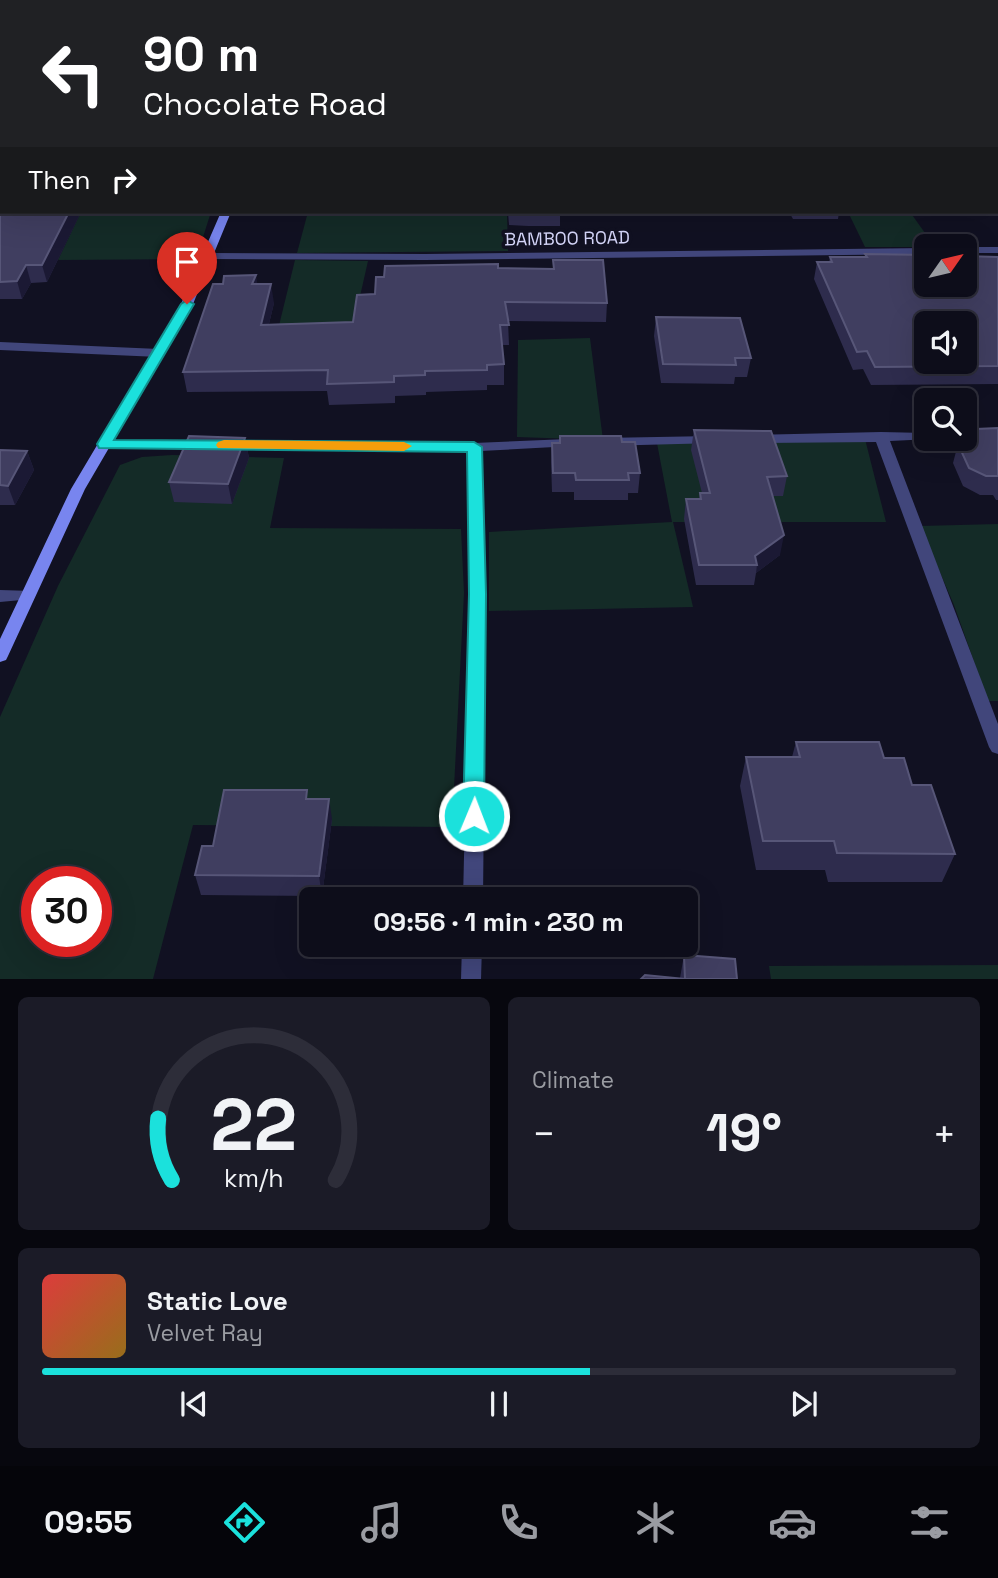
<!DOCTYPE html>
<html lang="en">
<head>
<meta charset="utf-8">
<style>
  :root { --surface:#0d0d1a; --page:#1b1b27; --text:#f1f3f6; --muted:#9a9ca2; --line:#2d2d39; --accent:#1be1dc }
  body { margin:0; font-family:"Space Grotesk",sans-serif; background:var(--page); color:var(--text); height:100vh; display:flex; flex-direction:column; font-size:26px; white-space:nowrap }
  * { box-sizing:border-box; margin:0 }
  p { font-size:23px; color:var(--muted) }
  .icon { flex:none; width:38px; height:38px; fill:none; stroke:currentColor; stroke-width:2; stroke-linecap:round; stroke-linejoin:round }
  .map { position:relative; height:979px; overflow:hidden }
  .sheet { display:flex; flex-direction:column; gap:18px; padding:18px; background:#07070e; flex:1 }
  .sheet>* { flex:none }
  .guide { position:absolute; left:0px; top:0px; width:999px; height:214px; box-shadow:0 7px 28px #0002,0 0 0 2px var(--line); background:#202124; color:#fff; overflow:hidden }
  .needle { width:46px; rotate:56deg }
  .fabs { position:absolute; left:914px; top:234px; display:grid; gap:14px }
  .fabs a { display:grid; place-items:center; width:63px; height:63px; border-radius:10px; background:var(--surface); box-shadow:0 7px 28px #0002,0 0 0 2px var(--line); font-size:35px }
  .speed { position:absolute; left:21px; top:866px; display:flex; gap:14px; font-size:35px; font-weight:700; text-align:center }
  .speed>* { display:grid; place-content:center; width:91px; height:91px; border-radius:50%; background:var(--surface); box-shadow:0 7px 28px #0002,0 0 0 2px var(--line); line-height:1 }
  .speed .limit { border:10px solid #d22; background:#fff; color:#111 }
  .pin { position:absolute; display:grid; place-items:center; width:60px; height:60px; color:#fff; margin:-72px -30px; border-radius:50% 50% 50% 0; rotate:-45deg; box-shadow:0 0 7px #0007 }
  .pin .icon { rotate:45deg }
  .me { position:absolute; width:77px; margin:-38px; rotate:1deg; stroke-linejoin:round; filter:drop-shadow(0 0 5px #0008) }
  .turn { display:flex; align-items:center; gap:24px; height:147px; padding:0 28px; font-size:32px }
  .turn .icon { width:91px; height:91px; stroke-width:2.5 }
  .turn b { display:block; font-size:49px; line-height:60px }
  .then { display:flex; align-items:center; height:66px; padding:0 28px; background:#0003; gap:14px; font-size:26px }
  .big { font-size:52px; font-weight:600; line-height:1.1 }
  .sheet .tile { flex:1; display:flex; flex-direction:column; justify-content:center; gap:10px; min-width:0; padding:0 24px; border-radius:10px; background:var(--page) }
  .sheet .dial { align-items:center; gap:0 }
  .dial svg { height:182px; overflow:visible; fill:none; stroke:var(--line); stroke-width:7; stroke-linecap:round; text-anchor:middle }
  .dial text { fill:var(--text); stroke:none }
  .song { display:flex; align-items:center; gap:21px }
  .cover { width:84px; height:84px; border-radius:10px; background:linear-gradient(135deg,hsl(0 70% 55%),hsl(40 70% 35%)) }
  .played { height:7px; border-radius:4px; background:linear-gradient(90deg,var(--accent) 60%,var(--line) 60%) }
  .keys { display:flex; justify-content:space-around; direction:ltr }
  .heat { display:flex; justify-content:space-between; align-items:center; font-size:38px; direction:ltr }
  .sheet .tiles { flex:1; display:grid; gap:18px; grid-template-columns:1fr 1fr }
  .tile:last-child { grid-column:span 2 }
  .trip { position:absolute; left:299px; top:887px; width:399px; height:70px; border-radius:10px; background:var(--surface); box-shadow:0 7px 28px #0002,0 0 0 2px var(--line); font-weight:600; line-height:70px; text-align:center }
  .tab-bar { display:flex; height:112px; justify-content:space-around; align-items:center; background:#05050a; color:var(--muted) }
  .tab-bar .icon { width:49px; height:49px }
  .tab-bar .active { color:var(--accent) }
  .tab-bar b { font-size:32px; color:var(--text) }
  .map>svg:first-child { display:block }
  .green { fill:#142b27; fill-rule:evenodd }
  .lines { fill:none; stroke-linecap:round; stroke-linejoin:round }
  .street { fill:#41467b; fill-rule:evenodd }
  .secondary { fill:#7885ef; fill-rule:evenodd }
  .wall { fill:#2e2c4d }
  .shaded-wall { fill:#1b1934 }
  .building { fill:#403e60; stroke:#575678; stroke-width:2; fill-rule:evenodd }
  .route { fill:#1be1dc; stroke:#12928f; stroke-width:2 }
  .slow { fill:#f59e0b }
  .labels { text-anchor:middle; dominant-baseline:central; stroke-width:7; stroke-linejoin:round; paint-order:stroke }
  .far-street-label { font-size:18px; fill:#d6d7fa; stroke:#112 }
</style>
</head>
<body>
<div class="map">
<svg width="998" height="980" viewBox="0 0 998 980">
  <rect width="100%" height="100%" fill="#112"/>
  <g class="green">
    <polygon points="81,212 211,212 196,259 58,260"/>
    <polygon points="308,212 507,212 508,251 297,253"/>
    <polygon points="848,212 910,212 935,247 865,247"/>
    <polygon points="295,260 368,261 349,345 274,346"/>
    <polygon points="590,338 603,440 517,437 518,340"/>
    <polygon points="656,438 865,439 886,522 673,522 693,607 489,611 489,532 672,522"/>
    <path d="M 172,455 L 284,458 L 270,528 L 461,529 L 464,593 L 452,827 L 193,825 L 153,979 L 0,980 L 0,717 L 58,586 L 120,465 L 142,457 ZM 37,882 L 96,882 L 96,942 L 37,942 Z"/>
    <polygon points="998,524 998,701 988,701 954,605 920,526"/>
    <polygon points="998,965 998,980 771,979 769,966"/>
  </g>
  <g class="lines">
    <g class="street">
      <polygon points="195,0 205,0 206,2 197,2"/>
      <polygon points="304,0 316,0 302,2"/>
      <polygon points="891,0 899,0 899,2 892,2"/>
      <polygon points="2,123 2,130 0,131 0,124"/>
      <rect x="964" y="247" width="34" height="6"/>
      <polygon points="926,248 926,254 425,260 209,259 204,256 209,253 425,254"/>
      <polygon points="0,342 159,349 165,353 159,357 0,350"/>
      <polygon points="881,432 926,433 926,439 931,439 890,441 998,724 998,754 992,752 989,747 876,442 756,443 749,439 756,435"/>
      <polygon points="712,436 719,440 717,443 602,446 595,442 602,438"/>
      <polygon points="568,439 573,440 575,443 573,446 481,451 486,594 483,900 463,900 470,594 467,451 228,449 221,445 228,441 474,443"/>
      <polygon points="104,440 204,441 211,445 204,449 99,447 97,444"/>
      <polygon points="0,590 32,591 35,595 32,599 0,602"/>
      <polygon points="462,945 482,945 481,980 461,980"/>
    </g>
    <g class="secondary">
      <rect x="0" y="161" width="2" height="6"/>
      <polygon points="221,212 231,212 193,304 85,489 8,656 6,660 0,662 0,639 71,489 181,304"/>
    </g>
  </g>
  <g class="wall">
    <polygon points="0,194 2,212 81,212 47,282 31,283 22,299 0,299"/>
    <polygon points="508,212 560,212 560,226 528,226 509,225"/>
    <polygon points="589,212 740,212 734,214 691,212 691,214 589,214"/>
    <polygon points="789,212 839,212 838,219 793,219"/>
    <polygon points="865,254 998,257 998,384 871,385 863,369 853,370 814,279 817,262 829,262 830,257 865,257"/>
    <polygon points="553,260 607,303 606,322 508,321 509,345 502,345 504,364 504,385 487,385 487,390 426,392 426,395 395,396 395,403 329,405 327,391 187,392 183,372 257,284 274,303 269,324 353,322 375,294 498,268 553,269"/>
    <polygon points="656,317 751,358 747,377 735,377 734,384 661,383 654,336"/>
    <polygon points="998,428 998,500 996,500 993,495 980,495 963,486 953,463 958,444"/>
    <polygon points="694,430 787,476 783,496 773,496 780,555 756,573 754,585 696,585 684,519 686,499 699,499 700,493 702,493 691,450"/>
    <polygon points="560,436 622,442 640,473 638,493 628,493 628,500 574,500 574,492 552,492 551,462 552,443 559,443"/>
    <polygon points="245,438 249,458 232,504 174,502 169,482"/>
    <polygon points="0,450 27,451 34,470 15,505 0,505"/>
    <polygon points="796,742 884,758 912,785 955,854 942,882 828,882 825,870 756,870 740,786 746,757 792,757"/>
    <polygon points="309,799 332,819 322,896 201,895 195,875 213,846"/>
    <polygon points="684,955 737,979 680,978"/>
  </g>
  <g class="shaded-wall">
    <polygon points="261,0 271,0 270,2 260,2"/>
    <polygon points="2,25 2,43 0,45 0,27"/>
    <polygon points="69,212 81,212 47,282 42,265"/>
    <polygon points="26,265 31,283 22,299 17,281"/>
    <polygon points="256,275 259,294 252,284"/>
    <polygon points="271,284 274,303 264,344 261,325"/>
    <polygon points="245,438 249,458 232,504 228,484"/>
    <polygon points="27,451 34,470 15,505 8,486"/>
    <polygon points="784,535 780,555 756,573 757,565 755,556"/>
    <polygon points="329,799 332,819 322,896 319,876"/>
  </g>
  <g class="building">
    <polygon points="124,0 165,0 164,2 123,2"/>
    <polygon points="246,0 261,0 260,2 247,2"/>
    <polygon points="316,0 349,0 348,2 315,2"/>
    <polygon points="408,0 543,0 544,2 408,2"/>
    <polygon points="604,0 737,0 738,2 604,2"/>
    <polygon points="2,191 2,212 69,212 42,265 26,265 17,281 0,282 0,194"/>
    <path d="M 865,254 L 926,255 L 926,285 L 964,285 L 964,256 L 998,257 L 998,366 L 875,367 L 867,351 L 857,352 L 817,262 L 832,262 L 830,257 L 867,257 ZM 926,324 L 964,324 L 964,362 L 926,362 Z"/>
    <polygon points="553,260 603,260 607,303 505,302 509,325 500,325 504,364 487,365 487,370 425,371 425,375 394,376 394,382 327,384 328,370 183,372 213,284 223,284 224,276 256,275 252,284 271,284 261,325 353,322 357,295 375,294 376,277 384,277 385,266 498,264 498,268 554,269"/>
    <polygon points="656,317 740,318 751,358 735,358 736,365 663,364"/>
    <polygon points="998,428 998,476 986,476 969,468 958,444 976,429"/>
    <polygon points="694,430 771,431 787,476 767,477 784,535 755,556 757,565 699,565 686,499 701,499 700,493 710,493"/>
    <polygon points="189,436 245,438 228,484 169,482"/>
    <polygon points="560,436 621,436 622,442 635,442 640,473 628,473 629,480 576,480 575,473 553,473 552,443 560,443"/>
    <polygon points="0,450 27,451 8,486 0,485"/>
    <polygon points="796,742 879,742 884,758 904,758 912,785 931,785 955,854 837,853 834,841 763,841 746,757 800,757"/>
    <polygon points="224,790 307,790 306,799 329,799 319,876 195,875 202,846 213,846"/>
    <polygon points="684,955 735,959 737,979 641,979 645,975 685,979"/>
  </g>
  <polygon class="route" points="187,300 194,304 114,440 474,442 482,447 486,594 484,816 481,823 474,825 466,823 463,816 469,594 467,452 99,448 97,444 181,304"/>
  <polygon class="slow" points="224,440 404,442 412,446 404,451 218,448 216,445 218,442"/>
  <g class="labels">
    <g class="far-street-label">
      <text transform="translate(567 238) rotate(-1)">BAMBOO ROAD</text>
    </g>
  </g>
</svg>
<div class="fabs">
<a><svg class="needle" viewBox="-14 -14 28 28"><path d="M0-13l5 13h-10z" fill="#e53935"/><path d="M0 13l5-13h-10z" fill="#9a9ca2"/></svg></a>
<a><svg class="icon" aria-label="sound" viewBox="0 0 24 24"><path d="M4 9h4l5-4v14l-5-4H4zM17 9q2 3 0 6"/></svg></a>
<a><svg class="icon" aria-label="search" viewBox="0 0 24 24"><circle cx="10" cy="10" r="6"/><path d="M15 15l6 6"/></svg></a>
</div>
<div class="speed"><div class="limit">30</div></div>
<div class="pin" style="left:187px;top:304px;background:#d93025"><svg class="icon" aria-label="arrive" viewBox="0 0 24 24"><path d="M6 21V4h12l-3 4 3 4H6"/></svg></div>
<svg class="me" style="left:474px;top:816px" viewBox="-20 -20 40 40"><circle r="17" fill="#1be1dc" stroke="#fff" stroke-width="3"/><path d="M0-11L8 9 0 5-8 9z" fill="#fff"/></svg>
<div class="trip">09:56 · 1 min · 230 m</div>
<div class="guide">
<div class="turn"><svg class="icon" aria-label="left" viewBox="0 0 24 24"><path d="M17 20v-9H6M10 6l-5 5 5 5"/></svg><div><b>90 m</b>Chocolate Road</div></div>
<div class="then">Then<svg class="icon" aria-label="right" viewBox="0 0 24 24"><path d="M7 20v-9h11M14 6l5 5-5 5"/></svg></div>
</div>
</div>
<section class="sheet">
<div class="tiles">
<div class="tile dial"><svg viewBox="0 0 100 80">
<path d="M14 69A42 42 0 1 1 86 69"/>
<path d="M14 69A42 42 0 0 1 8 42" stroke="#1be1dc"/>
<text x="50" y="56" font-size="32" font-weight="700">22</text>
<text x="50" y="72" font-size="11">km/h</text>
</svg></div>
<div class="tile"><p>Climate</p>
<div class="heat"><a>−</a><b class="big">19°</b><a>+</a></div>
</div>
<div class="tile">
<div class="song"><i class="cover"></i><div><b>Static Love</b><p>Velvet Ray</p></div></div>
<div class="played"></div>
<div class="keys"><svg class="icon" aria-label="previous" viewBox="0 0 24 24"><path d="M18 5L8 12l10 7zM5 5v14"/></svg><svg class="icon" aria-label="pause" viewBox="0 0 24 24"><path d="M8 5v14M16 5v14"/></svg><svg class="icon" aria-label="next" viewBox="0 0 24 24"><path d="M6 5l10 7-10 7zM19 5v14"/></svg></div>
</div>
</div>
</section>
<nav class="tab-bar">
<b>09:55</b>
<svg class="icon active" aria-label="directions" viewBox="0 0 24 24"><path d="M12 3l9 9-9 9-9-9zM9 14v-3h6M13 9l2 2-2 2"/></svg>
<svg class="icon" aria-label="music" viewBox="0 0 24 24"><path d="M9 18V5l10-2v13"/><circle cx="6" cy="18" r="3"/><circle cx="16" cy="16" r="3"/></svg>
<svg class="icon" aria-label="phone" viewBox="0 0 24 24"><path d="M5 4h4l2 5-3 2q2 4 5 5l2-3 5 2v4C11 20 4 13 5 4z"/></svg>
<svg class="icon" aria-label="climate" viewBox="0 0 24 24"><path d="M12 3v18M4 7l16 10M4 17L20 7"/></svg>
<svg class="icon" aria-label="car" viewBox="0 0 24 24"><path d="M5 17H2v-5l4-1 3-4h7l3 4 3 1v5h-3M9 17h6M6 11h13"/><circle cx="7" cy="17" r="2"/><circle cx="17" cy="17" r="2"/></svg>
<svg class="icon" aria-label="filters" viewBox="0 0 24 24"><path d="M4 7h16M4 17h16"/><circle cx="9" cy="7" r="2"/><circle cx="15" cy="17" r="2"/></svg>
</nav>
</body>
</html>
